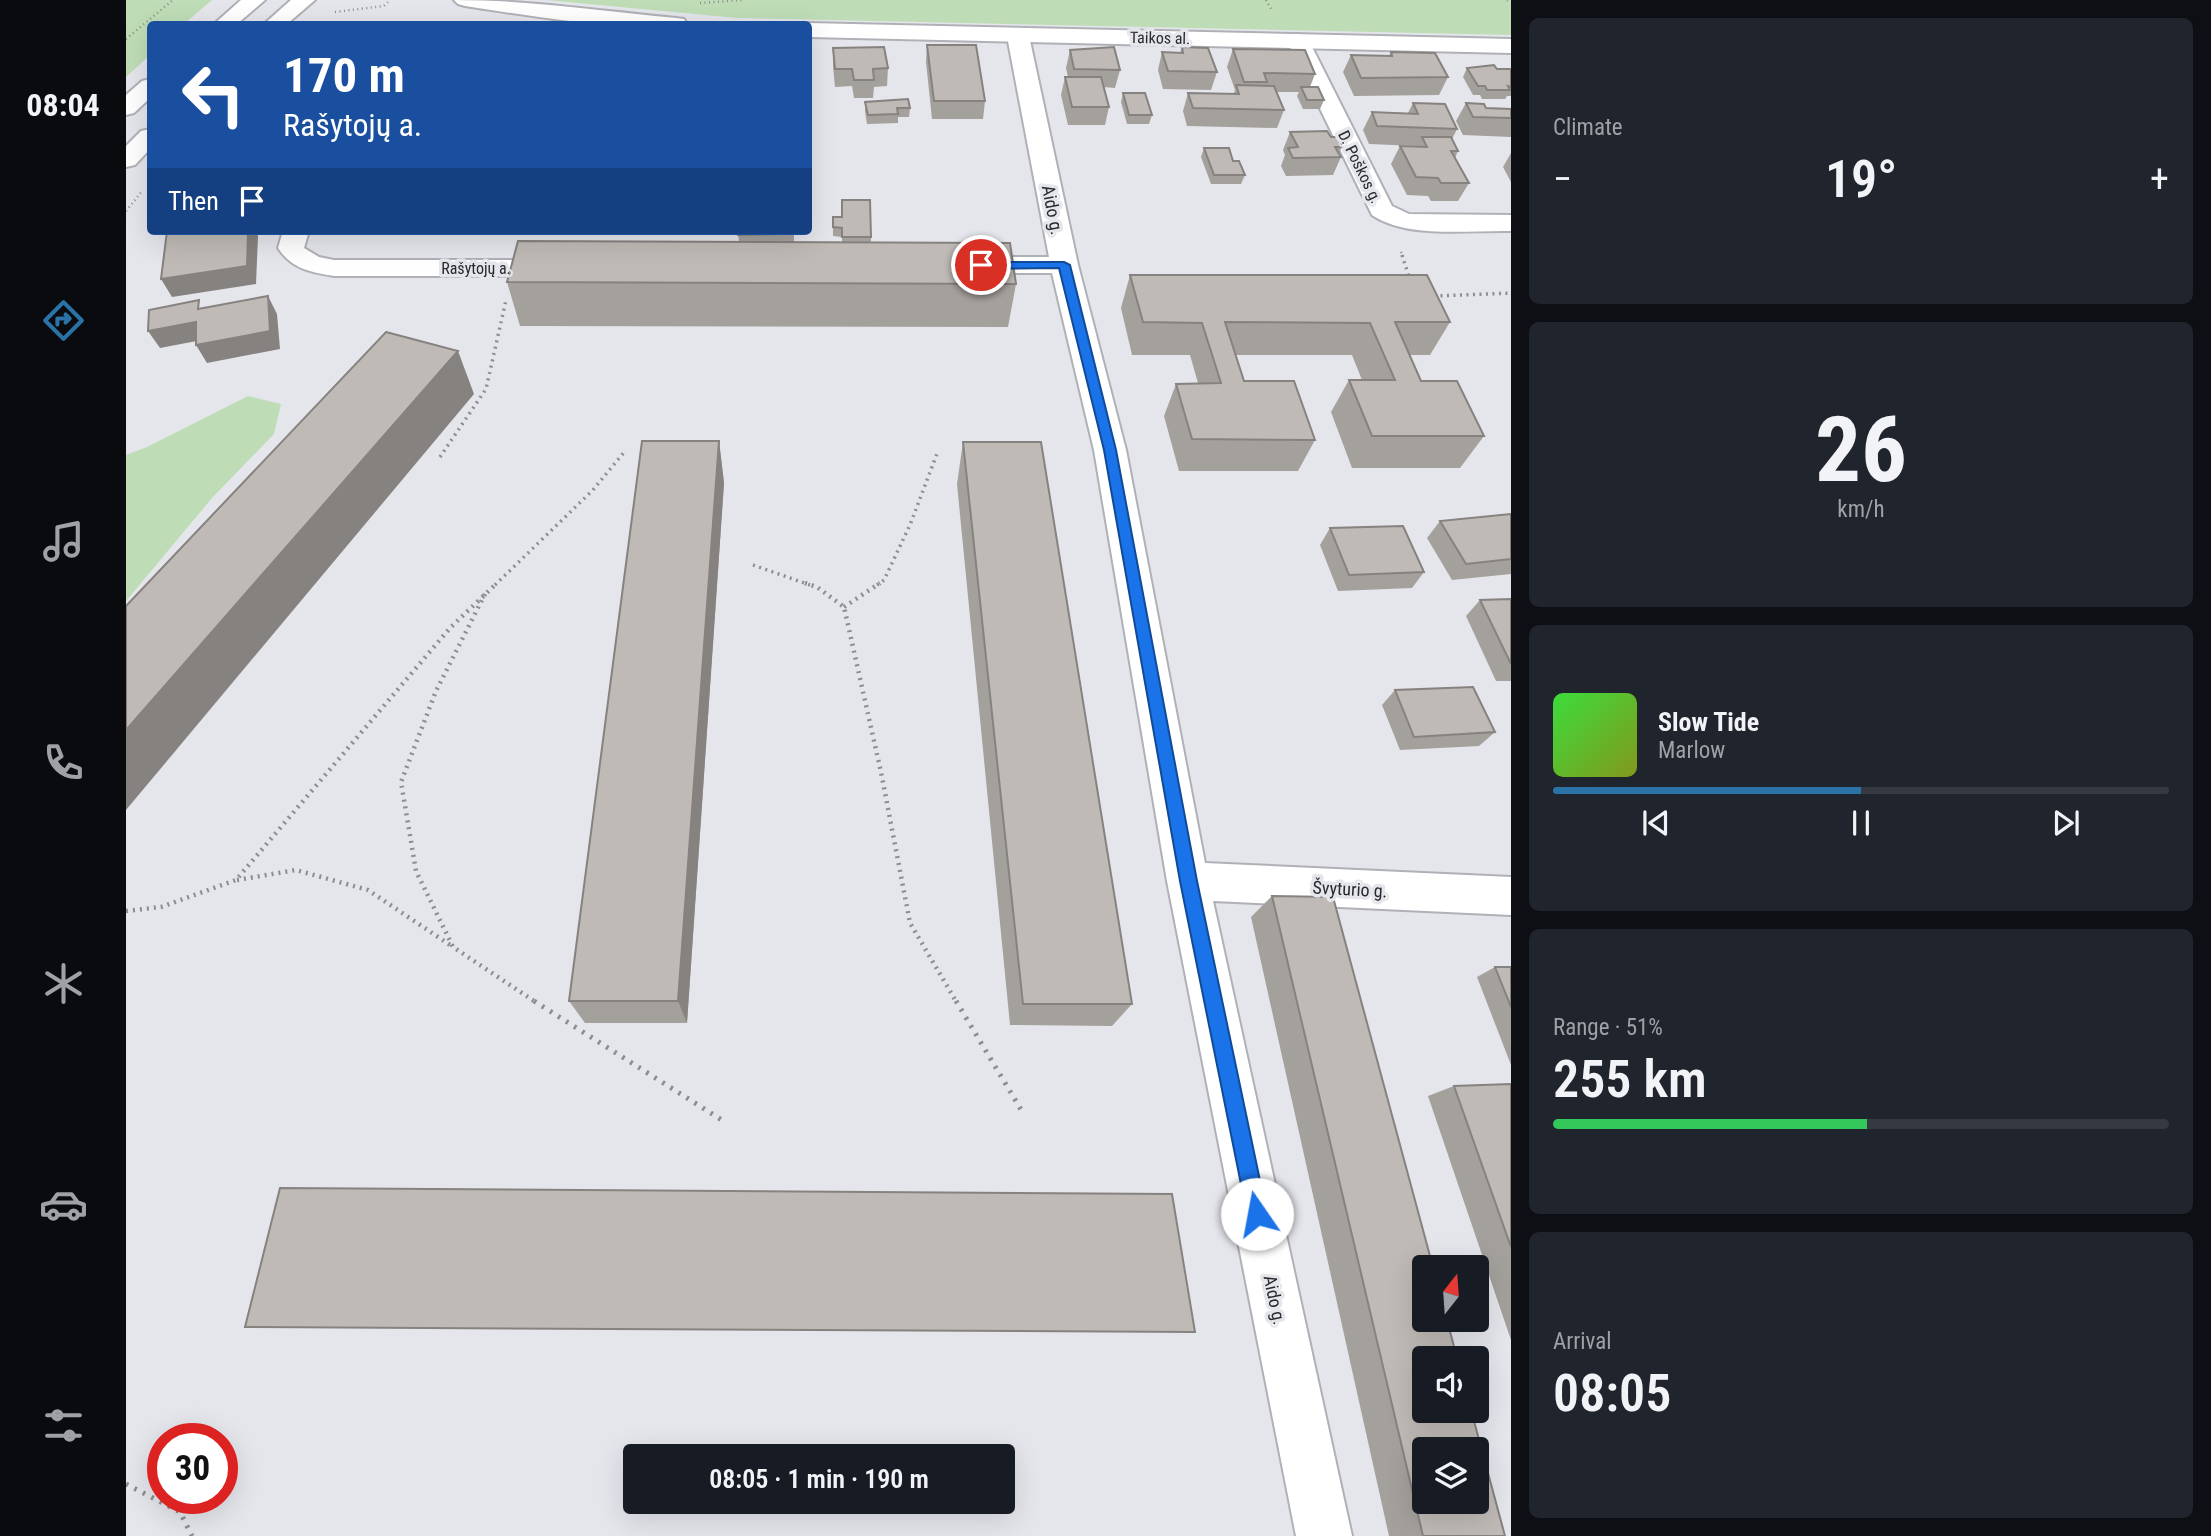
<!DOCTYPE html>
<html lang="en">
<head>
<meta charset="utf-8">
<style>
  :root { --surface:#171b24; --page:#20242c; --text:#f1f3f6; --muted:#9ea1a6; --line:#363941; --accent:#2b73a7 }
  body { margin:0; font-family:"Roboto Condensed",sans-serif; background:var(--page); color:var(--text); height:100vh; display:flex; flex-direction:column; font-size:26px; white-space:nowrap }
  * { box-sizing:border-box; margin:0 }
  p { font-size:23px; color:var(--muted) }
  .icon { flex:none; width:38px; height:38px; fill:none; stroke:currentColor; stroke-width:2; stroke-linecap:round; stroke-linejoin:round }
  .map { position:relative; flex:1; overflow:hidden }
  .sheet { display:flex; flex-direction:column; gap:18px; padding:18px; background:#0d0f14; width:700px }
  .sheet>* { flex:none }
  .banner { position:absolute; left:21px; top:21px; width:665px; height:214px; border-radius:7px; box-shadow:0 7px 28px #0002; background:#1a4fa0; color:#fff; overflow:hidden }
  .needle { width:46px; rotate:17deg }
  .controls { position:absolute; left:1286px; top:1255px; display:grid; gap:14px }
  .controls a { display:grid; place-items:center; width:77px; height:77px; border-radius:7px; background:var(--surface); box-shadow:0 7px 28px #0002; font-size:35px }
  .speed { position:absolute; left:21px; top:1423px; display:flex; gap:14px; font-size:35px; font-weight:700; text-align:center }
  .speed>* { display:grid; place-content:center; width:91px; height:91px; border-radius:50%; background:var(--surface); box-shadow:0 7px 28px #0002; line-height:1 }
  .speed .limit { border:10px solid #d22; background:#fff; color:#111 }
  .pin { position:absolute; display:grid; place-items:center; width:60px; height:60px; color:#fff; margin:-30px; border:4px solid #fff; border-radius:50%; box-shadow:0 2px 7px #0007 }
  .me { position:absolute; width:77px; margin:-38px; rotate:348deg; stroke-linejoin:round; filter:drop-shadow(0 0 5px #0008) }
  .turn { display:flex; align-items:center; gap:24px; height:147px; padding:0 21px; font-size:32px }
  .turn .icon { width:91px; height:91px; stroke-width:2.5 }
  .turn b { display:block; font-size:49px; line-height:60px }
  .then { display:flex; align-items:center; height:66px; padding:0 21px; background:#0003; gap:14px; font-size:26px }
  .big { font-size:52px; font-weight:600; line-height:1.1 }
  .sheet .tile { flex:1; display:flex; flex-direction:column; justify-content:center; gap:10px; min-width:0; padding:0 24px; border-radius:10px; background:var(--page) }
  .sheet .dial { align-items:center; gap:0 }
  .dial b { font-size:91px; line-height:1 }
  .song { display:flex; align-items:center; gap:21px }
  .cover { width:84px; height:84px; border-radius:10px; background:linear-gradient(135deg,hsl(120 70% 55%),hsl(70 70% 35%)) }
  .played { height:7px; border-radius:4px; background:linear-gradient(90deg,var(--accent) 50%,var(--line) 50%) }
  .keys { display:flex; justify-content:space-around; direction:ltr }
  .heat { display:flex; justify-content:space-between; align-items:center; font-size:38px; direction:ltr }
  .charge { height:10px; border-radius:5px; background:linear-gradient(90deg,#34c759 51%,var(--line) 0) }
  .trip { position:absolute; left:497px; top:1444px; width:392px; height:70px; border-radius:7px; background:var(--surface); box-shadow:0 7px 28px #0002; font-weight:600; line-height:70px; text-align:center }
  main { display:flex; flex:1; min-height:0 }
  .tab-bar { display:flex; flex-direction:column; width:126px; justify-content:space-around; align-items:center; background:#090b0e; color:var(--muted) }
  .tab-bar .icon { width:49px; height:49px }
  .tab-bar .selected { color:var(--accent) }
  .tab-bar b { font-size:32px; color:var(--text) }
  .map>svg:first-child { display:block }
  .green { fill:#beddb6 }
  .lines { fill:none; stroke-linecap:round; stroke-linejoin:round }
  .minor-casing { stroke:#b0b1b7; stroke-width:4 }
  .major-casing { stroke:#b0b1b7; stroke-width:4 }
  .path-far3 { stroke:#8c8d91; stroke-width:2.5; stroke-dasharray:1 3.5; stroke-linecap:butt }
  .path-far2 { stroke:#8c8d91; stroke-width:3.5; stroke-dasharray:2 4.5; stroke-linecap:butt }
  .path-far1 { stroke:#8c8d91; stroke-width:4.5; stroke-dasharray:2 5; stroke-linecap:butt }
  .path { stroke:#8c8d91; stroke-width:5; stroke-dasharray:2.5 7; stroke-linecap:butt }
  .minor { fill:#fff; fill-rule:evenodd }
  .major { fill:#fff; fill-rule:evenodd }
  .wall { fill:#a4a09c }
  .shaded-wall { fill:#86827f }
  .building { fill:#bfbab5; stroke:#86827f; stroke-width:2; fill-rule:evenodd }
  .route { fill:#1a73e8; stroke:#114b97; stroke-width:2 }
  .labels { text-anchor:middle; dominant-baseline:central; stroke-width:7; stroke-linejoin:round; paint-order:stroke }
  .far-street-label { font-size:16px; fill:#28292b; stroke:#e5e6ec }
  .street-label { font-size:18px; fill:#28292b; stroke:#e5e6ec }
</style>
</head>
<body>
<main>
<nav class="tab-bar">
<b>08:04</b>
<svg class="icon selected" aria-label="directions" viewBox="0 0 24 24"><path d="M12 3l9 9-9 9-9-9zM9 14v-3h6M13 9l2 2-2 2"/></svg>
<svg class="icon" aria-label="music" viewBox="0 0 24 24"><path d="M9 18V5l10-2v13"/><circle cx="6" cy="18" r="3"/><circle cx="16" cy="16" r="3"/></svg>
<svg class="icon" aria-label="phone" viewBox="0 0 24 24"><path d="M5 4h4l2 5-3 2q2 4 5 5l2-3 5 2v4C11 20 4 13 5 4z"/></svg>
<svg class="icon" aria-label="climate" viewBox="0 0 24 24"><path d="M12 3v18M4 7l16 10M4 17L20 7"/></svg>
<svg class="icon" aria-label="car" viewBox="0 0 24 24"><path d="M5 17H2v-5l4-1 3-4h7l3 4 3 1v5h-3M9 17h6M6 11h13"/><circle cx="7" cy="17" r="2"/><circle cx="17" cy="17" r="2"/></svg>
<svg class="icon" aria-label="filters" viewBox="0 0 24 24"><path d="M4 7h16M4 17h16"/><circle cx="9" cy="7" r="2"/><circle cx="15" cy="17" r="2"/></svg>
</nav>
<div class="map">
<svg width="1385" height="1536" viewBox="0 0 1385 1536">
  <rect width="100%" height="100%" fill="#e5e6ec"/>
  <g class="green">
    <polygon points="0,0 86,0 58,24 24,24 24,55 0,77"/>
    <polygon points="420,0 1385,0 1385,35 611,18"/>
    <polygon points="122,396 155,404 148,434 86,498 0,601 0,455 21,447"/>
  </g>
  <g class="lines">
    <g class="minor-casing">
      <g id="minor">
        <polygon points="892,29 900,31 903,36 952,265 1000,450 1079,863 1385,877 1385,915 1087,901 1226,1536 1170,1536 1041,881 968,450 926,273 836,273 826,271 822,265 826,259 836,257 923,257 881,36 884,31"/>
        <path d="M 1172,34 L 1180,36 L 1183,41 L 1266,206 L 1283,214 L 1385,215 L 1385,231 C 1343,230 1281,239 1246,215 L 1161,41 L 1164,36 Z"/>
        <path d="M 157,231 L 183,231 L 178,248 L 193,257 L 208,260 L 436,260 L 446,262 L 450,268 L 446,274 L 436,276 L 208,276 C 184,272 166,269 152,248 Z"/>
      </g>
    </g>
    <g class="major-casing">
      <g id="major">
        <polygon points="115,0 139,0 111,24 88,24"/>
        <polygon points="165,0 189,0 161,24 138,24"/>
        <path d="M 328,0 C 402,0 476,11 550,18 L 558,19 L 561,24 C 487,31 412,17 339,6 L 332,4 Z"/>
        <polygon points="682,23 1385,39 1385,53 682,37 682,24 678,24"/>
        <polygon points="24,79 24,98 8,113 0,115 0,95 16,81"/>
        <polygon points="24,129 24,149 9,165 0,167 0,146 15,131"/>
      </g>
    </g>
    <g class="path-far3">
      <polyline points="1140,0 1145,9"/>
      <polyline points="1381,0 1385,1"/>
      <polyline points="574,3 618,0"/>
      <polyline points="209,12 258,6 264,0"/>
      <polyline points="0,39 47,0"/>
      <polyline points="0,211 17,190"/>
      <polyline points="1275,252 1277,257"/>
    </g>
    <g class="path-far2">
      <polyline points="1276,255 1284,280"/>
      <polyline points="1308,296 1385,293"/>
      <polyline points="314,457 360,389 380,300"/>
      <polyline points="627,565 684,585"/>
      <polyline points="369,585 467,490 499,451"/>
      <polyline points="751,585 758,580 784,525 812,451"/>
    </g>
    <g class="path-far1">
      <polyline points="679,583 691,587 718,607 755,772 784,923 831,1003"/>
      <polyline points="359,594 310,691 275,782 290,871 327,947 411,1003"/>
      <polyline points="718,607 754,583"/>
      <polyline points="111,880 170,870 242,890 327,947"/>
      <polyline points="0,911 35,907 110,880 324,628 371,583"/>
    </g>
    <g class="path">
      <polyline points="408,1001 599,1122"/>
      <polyline points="830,1001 897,1113"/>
      <polyline points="0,1484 54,1512 66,1536"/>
    </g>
    <use href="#minor" class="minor"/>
    <use href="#major" class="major"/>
  </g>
  <g class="wall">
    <polygon points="801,45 859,101 857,119 806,119 800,62"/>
    <polygon points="1056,47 1091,72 1085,90 1037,89 1032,70 1036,52 1054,53"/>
    <polygon points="707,48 762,68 761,86 748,87 747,98 728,98 726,86 709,87 707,66"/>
    <polygon points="1107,49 1189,74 1184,87 1198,100 1194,109 1177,109 1171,96 1173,92 1151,92 1158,110 1151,128 1061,126 1057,111 1062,93 1108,93 1109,90 1101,67"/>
    <polygon points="944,50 994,70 989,88 978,87 983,107 979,125 942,125 935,95 939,77 942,77 940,68"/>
    <polygon points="1265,52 1322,77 1313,95 1228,96 1217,72 1225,55 1263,56"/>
    <polygon points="1341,68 1385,70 1385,96 1381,96 1379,99 1356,99 1354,95 1347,95 1337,77"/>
    <polygon points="997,93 1026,115 1023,124 1001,124 995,102"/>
    <polygon points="739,102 784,108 783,117 772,117 772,123 741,124 739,111"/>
    <polygon points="1287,103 1331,129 1326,139 1332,151 1329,158 1343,183 1332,201 1305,201 1302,196 1281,195 1265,164 1274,146 1292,146 1243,144 1237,130 1246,112 1282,113"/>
    <polygon points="1340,103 1360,108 1385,109 1385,137 1337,135 1330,121"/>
    <polygon points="1164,132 1205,137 1216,147 1213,153 1215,157 1207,175 1160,176 1155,166 1159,155 1157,150"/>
    <polygon points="1078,148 1107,161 1119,175 1115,184 1085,184 1075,157"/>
    <polygon points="1385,153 1385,182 1377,167"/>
    <polygon points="744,200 745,242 890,284 882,327 394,326 381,282 613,242 612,231 668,231 668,242 716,242 716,237 707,236 707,217 716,217"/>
    <polygon points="1004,275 1324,322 1304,355 1284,355 1295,381 1358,436 1334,468 1226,468 1205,412 1223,380 1236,380 1226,355 1110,355 1118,381 1189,440 1172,471 1053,471 1038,416 1050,384 1072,383 1064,355 1006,355 995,308"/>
    <polygon points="593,441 598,483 561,1023 459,1023 443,1001"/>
    <polygon points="837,442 1006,1004 986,1026 884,1025 831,484"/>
    <polygon points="1385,514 1385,574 1326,580 1301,538 1314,521"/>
    <polygon points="1204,528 1298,572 1286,588 1212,591 1194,545"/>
    <polygon points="1385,599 1385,681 1370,681 1340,616 1354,600"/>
    <polygon points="1269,690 1369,732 1353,746 1274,750 1256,705"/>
    <polygon points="1146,896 1379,1536 1263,1536 1125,917"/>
    <polygon points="1369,967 1385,967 1385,1065 1351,977"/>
    <polygon points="1385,1084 1385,1340 1302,1096 1328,1086"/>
  </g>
  <g class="shaded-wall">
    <polygon points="122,231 130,231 132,236 130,284 46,297 35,279"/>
    <polygon points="142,296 151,314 154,349 81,363 70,345"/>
    <polygon points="70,322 81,339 34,348 22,331"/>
    <polygon points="332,351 348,394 0,810 0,730"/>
    <polygon points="593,441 598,483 561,1023 552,1001"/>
  </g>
  <g class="building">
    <polygon points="801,45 850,45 859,101 808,101"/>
    <polygon points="758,47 762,68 747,69 748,80 728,80 726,69 709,69 707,48"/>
    <polygon points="988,47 994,70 948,69 944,50"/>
    <polygon points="1056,47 1082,48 1091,72 1042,71 1036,52 1057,53"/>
    <polygon points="1107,49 1179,50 1189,74 1138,73 1141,82 1118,82"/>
    <polygon points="1265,52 1309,53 1322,77 1235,78 1225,55 1266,56"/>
    <polygon points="1368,65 1371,69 1384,69 1385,70 1385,87 1382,86 1384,90 1361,90 1359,86 1352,86 1341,68"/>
    <polygon points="939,77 975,77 983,107 946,107"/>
    <polygon points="1110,85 1148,86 1158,110 1067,108 1062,93 1113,94"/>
    <polygon points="1175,87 1192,87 1198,100 1181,100"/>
    <polygon points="997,93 1019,93 1026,115 1003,115"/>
    <polygon points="782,99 784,108 771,108 772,114 742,115 739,102"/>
    <polygon points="1287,103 1319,104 1331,129 1251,126 1246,112 1292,114"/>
    <polygon points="1340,103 1358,104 1360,108 1385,109 1385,118 1347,117"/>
    <polygon points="1201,131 1205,137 1211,137 1216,147 1209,147 1215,157 1167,158 1162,148 1172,147 1164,132"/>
    <polygon points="1296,137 1325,137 1332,151 1325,151 1343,183 1315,183 1312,178 1290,177 1274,146 1301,147"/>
    <polygon points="1078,148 1103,148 1107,161 1113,161 1119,175 1088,175"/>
    <polygon points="716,200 744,200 745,237 716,237 716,228 707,227 707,217 716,217"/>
    <polygon points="41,231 122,231 121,266 35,279"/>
    <polygon points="612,231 655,231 655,234 612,235"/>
    <polygon points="392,241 884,243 890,284 381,282"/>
    <polygon points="1004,275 1301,275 1324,322 1269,322 1295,381 1331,381 1358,436 1246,436 1223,380 1269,380 1244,323 1099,322 1118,381 1168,381 1189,440 1066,439 1050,384 1095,383 1076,323 1017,322"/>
    <polygon points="142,296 144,331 70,345 70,322 22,331 23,310 73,300 72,309"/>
    <polygon points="260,332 332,351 0,730 0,606"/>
    <polygon points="516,441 593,441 552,1001 443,1001"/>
    <polygon points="837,442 915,442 1006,1004 897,1004"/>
    <polygon points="1385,514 1385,559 1340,564 1314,521"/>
    <polygon points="1277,526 1298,572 1223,575 1204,528"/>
    <polygon points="1385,599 1385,664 1354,600"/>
    <polygon points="1347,687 1369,732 1288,737 1269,690"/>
    <path d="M 1146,896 L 1207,897 L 1307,1267 L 1298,1267 L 1298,1320 L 1321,1320 L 1331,1358 L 1298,1358 L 1298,1410 L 1345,1410 L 1379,1536 L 1297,1536 ZM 1298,1449 L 1351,1449 L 1351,1502 L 1298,1502 Z"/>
    <polygon points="1369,967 1385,967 1385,1007"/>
    <polygon points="1385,1084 1385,1247 1328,1086"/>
    <polygon points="154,1188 1046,1194 1069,1332 119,1327"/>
  </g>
  <polygon class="route" points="938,262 944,265 990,450 1071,881 1141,1214 1138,1221 1131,1224 1124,1221 1121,1214 1054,881 978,450 933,268 855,269 850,265 855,262"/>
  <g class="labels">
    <g class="far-street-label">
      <text transform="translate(1034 38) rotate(1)">Taikos al.</text>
      <text transform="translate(1234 167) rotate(64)">D. Poškos g.</text>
      <text x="350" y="268">Rašytojų a.</text>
    </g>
    <g class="street-label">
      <text transform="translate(927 210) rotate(79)">Aido g.</text>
      <text transform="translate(1224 889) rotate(3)">Švyturio g.</text>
      <text transform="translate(1149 1300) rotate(78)">Aido g.</text>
    </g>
  </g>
</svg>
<div class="controls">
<a><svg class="needle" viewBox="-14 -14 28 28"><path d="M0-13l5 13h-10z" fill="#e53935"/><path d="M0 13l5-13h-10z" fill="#9ea1a6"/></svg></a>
<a><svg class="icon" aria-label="sound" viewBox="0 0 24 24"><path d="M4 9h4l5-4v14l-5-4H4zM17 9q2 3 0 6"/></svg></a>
<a><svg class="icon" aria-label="layers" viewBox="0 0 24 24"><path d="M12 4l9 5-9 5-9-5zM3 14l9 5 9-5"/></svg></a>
</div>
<div class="speed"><div class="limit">30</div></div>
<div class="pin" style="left:855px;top:265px;background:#d93025"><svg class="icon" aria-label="arrive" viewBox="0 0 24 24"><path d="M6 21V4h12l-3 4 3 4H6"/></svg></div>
<svg class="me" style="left:1131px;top:1214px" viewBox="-20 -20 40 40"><circle r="19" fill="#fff"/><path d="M0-13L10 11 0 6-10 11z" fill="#1a73e8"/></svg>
<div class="trip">08:05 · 1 min · 190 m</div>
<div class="banner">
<div class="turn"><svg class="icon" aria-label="left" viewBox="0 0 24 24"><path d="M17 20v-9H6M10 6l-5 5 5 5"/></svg><div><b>170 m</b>Rašytojų a.</div></div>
<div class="then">Then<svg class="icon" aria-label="arrive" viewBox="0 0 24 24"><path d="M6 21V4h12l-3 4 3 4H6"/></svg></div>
</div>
</div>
<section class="sheet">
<div class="tile"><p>Climate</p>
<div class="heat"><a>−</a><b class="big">19°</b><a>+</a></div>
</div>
<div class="tile dial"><b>26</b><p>km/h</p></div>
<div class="tile">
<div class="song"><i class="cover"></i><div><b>Slow Tide</b><p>Marlow</p></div></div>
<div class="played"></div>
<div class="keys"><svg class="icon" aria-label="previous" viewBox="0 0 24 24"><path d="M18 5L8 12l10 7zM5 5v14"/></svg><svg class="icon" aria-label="pause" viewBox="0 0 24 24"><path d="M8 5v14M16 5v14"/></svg><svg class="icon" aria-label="next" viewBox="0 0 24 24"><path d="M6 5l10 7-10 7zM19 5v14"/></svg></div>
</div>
<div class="tile"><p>Range · 51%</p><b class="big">255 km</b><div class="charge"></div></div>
<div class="tile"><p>Arrival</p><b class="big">08:05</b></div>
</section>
</main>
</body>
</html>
